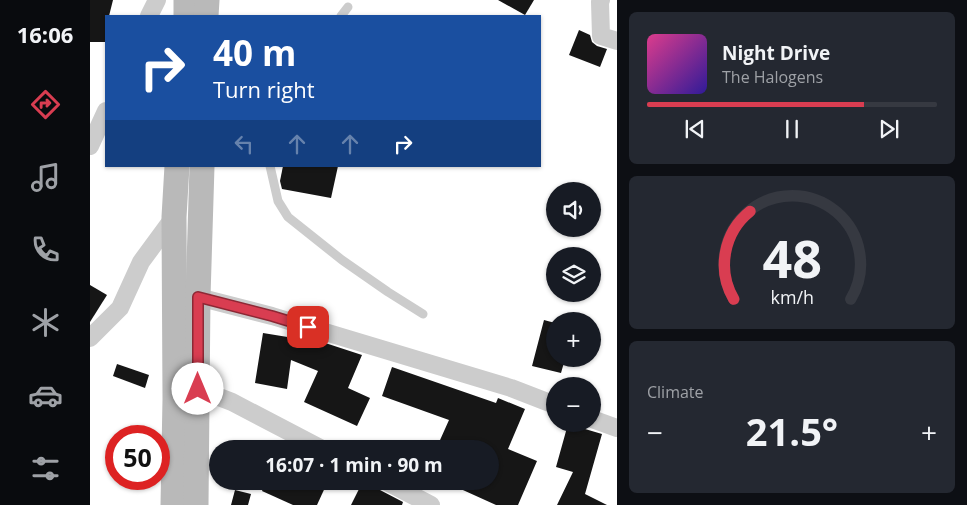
<!DOCTYPE html>
<html lang="en">
<head>
<meta charset="utf-8">
<style>
  :root { --surface:#171b24; --page:#242831; --text:#f1f3f6; --muted:#9ea1a6; --line:#363941; --accent:#d93d51 }
  body { margin:0; font-family:"Open Sans",sans-serif; background:var(--page); color:var(--text); height:100vh; display:flex; flex-direction:column; font-size:19px; white-space:nowrap }
  * { box-sizing:border-box; margin:0 }
  p { font-size:16px; color:var(--muted) }
  .icon { flex:none; width:28px; height:28px; fill:none; stroke:currentColor; stroke-width:2; stroke-linecap:round; stroke-linejoin:round }
  .map { position:relative; flex:1; overflow:hidden }
  .drawer { display:flex; flex-direction:column; gap:12px; padding:12px; background:#0d0f14; width:350px }
  .drawer>* { flex:none }
  .guide { position:absolute; left:15px; top:15px; width:436px; height:152px; border-radius:0px; box-shadow:0 1px 4px #0004; background:#1a4fa0; color:#fff; overflow:hidden }
  .tools { position:absolute; left:456px; top:182px; display:grid; gap:10px }
  .tools a { display:grid; place-items:center; width:55px; height:55px; border-radius:50%; background:var(--surface); box-shadow:0 1px 4px #0004; font-size:25px }
  .speed { position:absolute; left:15px; top:425px; display:flex; gap:10px; font-size:25px; font-weight:700; text-align:center }
  .speed>* { display:grid; place-content:center; width:65px; height:65px; border-radius:50%; background:var(--surface); box-shadow:0 1px 4px #0004; line-height:1 }
  .speed .limit { border:8px solid #d22; background:#fff; color:#111 }
  .pin { position:absolute; display:grid; place-items:center; width:42px; height:42px; color:#fff; margin:-21px; border-radius:10px; box-shadow:0 2px 8px #0006 }
  .me { position:absolute; width:55px; margin:-28px; rotate:0deg; stroke-linejoin:round; filter:drop-shadow(0 0 4px #0008) }
  .turn { display:flex; align-items:center; gap:18px; height:105px; padding:0 25px; font-size:22px }
  .turn .icon { width:65px; height:65px; stroke-width:2.5 }
  .turn b { display:block; font-size:35px; line-height:42px }
  .lanes { display:flex; align-items:center; height:48px; padding:0 25px; background:#0003; justify-content:center; gap:25px; direction:ltr }
  .lanes .off { opacity:.35 }
  .big { font-size:38px; font-weight:700; line-height:1.1 }
  .drawer .card { flex:1; display:flex; flex-direction:column; justify-content:center; gap:8px; min-width:0; padding:0 18px; border-radius:8px; background:var(--page) }
  .drawer .dial { align-items:center; gap:0 }
  .dial svg { height:130px; overflow:visible; fill:none; stroke:var(--line); stroke-width:7; stroke-linecap:round; text-anchor:middle }
  .dial text { fill:var(--text); stroke:none }
  .song { display:flex; align-items:center; gap:15px }
  .cover { width:60px; height:60px; border-radius:8px; background:linear-gradient(135deg,hsl(330 70% 55%),hsl(250 70% 35%)) }
  .played { height:5px; border-radius:2px; background:linear-gradient(90deg,var(--accent) 75%,var(--line) 75%) }
  .keys { display:flex; justify-content:space-around; direction:ltr }
  .heat { display:flex; justify-content:space-between; align-items:center; font-size:28px; direction:ltr }
  .trip { position:absolute; left:119px; top:440px; width:290px; height:50px; border-radius:25px; background:var(--surface); box-shadow:0 1px 4px #0004; font-weight:700; line-height:50px; text-align:center }
  main { display:flex; flex:1; min-height:0 }
  .tab-bar { display:flex; flex-direction:column; width:90px; justify-content:space-around; align-items:center; background:#090b0e; color:var(--muted) }
  .tab-bar .icon { width:35px; height:35px }
  .tab-bar .selected { color:var(--accent) }
  .tab-bar b { font-size:22px; color:var(--text) }
  .map>svg:first-child { display:block }
  .building { fill:#161616 }
  .lines { fill:none; stroke-linecap:round; stroke-linejoin:round }
  .lane { stroke:#ccc; stroke-width:9 }
  .street { stroke:#ccc; stroke-width:18 }
  .secondary { stroke:#b9b9b9; stroke-width:25 }
  .route-casing { stroke:#8d2835; stroke-width:12 }
  .route { stroke:#d93d51; stroke-width:9 }
</style>
</head>
<body>
<main>
<nav class="tab-bar">
<b>16:06</b>
<svg class="icon selected" aria-label="directions" viewBox="0 0 24 24"><path d="M12 3l9 9-9 9-9-9zM9 14v-3h6M13 9l2 2-2 2"/></svg>
<svg class="icon" aria-label="music" viewBox="0 0 24 24"><path d="M9 18V5l10-2v13"/><circle cx="6" cy="18" r="3"/><circle cx="16" cy="16" r="3"/></svg>
<svg class="icon" aria-label="phone" viewBox="0 0 24 24"><path d="M5 4h4l2 5-3 2q2 4 5 5l2-3 5 2v4C11 20 4 13 5 4z"/></svg>
<svg class="icon" aria-label="climate" viewBox="0 0 24 24"><path d="M12 3v18M4 7l16 10M4 17L20 7"/></svg>
<svg class="icon" aria-label="car" viewBox="0 0 24 24"><path d="M5 17H2v-5l4-1 3-4h7l3 4 3 1v5h-3M9 17h6M6 11h13"/><circle cx="7" cy="17" r="2"/><circle cx="17" cy="17" r="2"/></svg>
<svg class="icon" aria-label="filters" viewBox="0 0 24 24"><path d="M4 7h16M4 17h16"/><circle cx="9" cy="7" r="2"/><circle cx="15" cy="17" r="2"/></svg>
</nav>
<div class="map">
<svg width="527" height="505" viewBox="0 0 527 505">
  <rect width="100%" height="100%" fill="#fff"/>
  <g class="building">
    <polygon points="0,0 23,0 19,16 16,16 16,42 0,42"/>
    <polygon points="408,0 444,0 435,15"/>
    <polygon points="489,30 500,35 502,42 507,46 517,49 510,67 479,55"/>
    <polygon points="193,166 248,166 241,198 192,189 190,181"/>
    <polygon points="0,285 17,295 0,322"/>
    <polygon points="454,320 465,323 465,359 475,359 471,373 442,366"/>
    <polygon points="173,333 222,341 223,339 272,355 258,388 280,398 267,426 214,402 228,371 201,360 197,389 165,383"/>
    <polygon points="27,364 59,375 55,388 23,376"/>
    <polygon points="302,367 406,403 408,398 435,409 418,449 447,461 428,505 406,505 353,481 400,481 400,449 346,449 359,420 292,396"/>
    <polygon points="478,424 512,434 495,494 517,505 467,505 483,472 466,467"/>
    <polygon points="176,481 238,481 227,505 203,505 172,491"/>
    <polygon points="273,481 284,481 286,486 290,490 313,502 312,505 261,505"/>
    <polygon points="145,490 161,494 158,505 141,505"/>
  </g>
  <g class="lines">
    <g class="lane">
      <polyline points="251,16 258,7"/>
      <polyline points="180,166 188,201 198,217 252,260 298,292 333,314"/>
    </g>
    <g class="street">
      <polyline points="511,0 510,2 511,36 527,41"/>
      <polyline points="59,16 67,0"/>
      <polyline points="0,146 16,111"/>
      <polyline points="108,297 182,316 421,388 465,405"/>
      <polyline points="0,338 30,308 51,262 84,217"/>
      <polyline points="108,389 142,402 232,449"/>
      <polyline points="502,419 527,428"/>
      <polyline points="295,481 341,505"/>
    </g>
    <g class="secondary">
      <polyline points="96,16 96,0"/>
      <polyline points="116,16 117,0"/>
      <polyline points="83,505 85,399 84,217 87,166"/>
      <polyline points="106,505 108,297 112,166"/>
    </g>
  </g>
  <g class="lines">
    <g class="route-casing">
      <polyline id="route" points="108,389 108,297 182,316 218,327"/>
    </g>
    <use href="#route" class="route"/>
  </g>
</svg>
<div class="tools">
<a><svg class="icon" aria-label="sound" viewBox="0 0 24 24"><path d="M4 9h4l5-4v14l-5-4H4zM17 9q2 3 0 6"/></svg></a>
<a><svg class="icon" aria-label="layers" viewBox="0 0 24 24"><path d="M12 4l9 5-9 5-9-5zM3 14l9 5 9-5"/></svg></a>
<a>+</a>
<a>−</a>
</div>
<div class="speed"><div class="limit">50</div></div>
<div class="pin" style="left:218px;top:327px;background:#d93025"><svg class="icon" aria-label="arrive" viewBox="0 0 24 24"><path d="M6 21V4h12l-3 4 3 4H6"/></svg></div>
<svg class="me" style="left:108px;top:389px" viewBox="-20 -20 40 40"><circle r="19" fill="#fff"/><path d="M0-13L10 11 0 6-10 11z" fill="#d93d51"/></svg>
<div class="trip">16:07 · 1 min · 90 m</div>
<div class="guide">
<div class="turn"><svg class="icon" aria-label="right" viewBox="0 0 24 24"><path d="M7 20v-9h11M14 6l5 5-5 5"/></svg><div><b>40 m</b>Turn right</div></div>
<div class="lanes"><svg class="icon off" aria-label="left" viewBox="0 0 24 24"><path d="M17 20v-9H6M10 6l-5 5 5 5"/></svg><svg class="icon off" aria-label="ahead" viewBox="0 0 24 24"><path d="M12 20V5M6 11l6-6 6 6"/></svg><svg class="icon off" aria-label="ahead" viewBox="0 0 24 24"><path d="M12 20V5M6 11l6-6 6 6"/></svg><svg class="icon" aria-label="right" viewBox="0 0 24 24"><path d="M7 20v-9h11M14 6l5 5-5 5"/></svg></div>
</div>
</div>
<section class="drawer">
<div class="card">
<div class="song"><i class="cover"></i><div><b>Night Drive</b><p>The Halogens</p></div></div>
<div class="played"></div>
<div class="keys"><svg class="icon" aria-label="previous" viewBox="0 0 24 24"><path d="M18 5L8 12l10 7zM5 5v14"/></svg><svg class="icon" aria-label="pause" viewBox="0 0 24 24"><path d="M8 5v14M16 5v14"/></svg><svg class="icon" aria-label="next" viewBox="0 0 24 24"><path d="M6 5l10 7-10 7zM19 5v14"/></svg></div>
</div>
<div class="card dial"><svg viewBox="0 0 100 80">
<path d="M14 69A42 42 0 1 1 86 69"/>
<path d="M14 69A42 42 0 0 1 24 15" stroke="#d93d51"/>
<text x="50" y="56" font-size="32" font-weight="700">48</text>
<text x="50" y="72" font-size="11">km/h</text>
</svg></div>
<div class="card"><p>Climate</p>
<div class="heat"><a>−</a><b class="big">21.5°</b><a>+</a></div>
</div>
</section>
</main>
</body>
</html>
